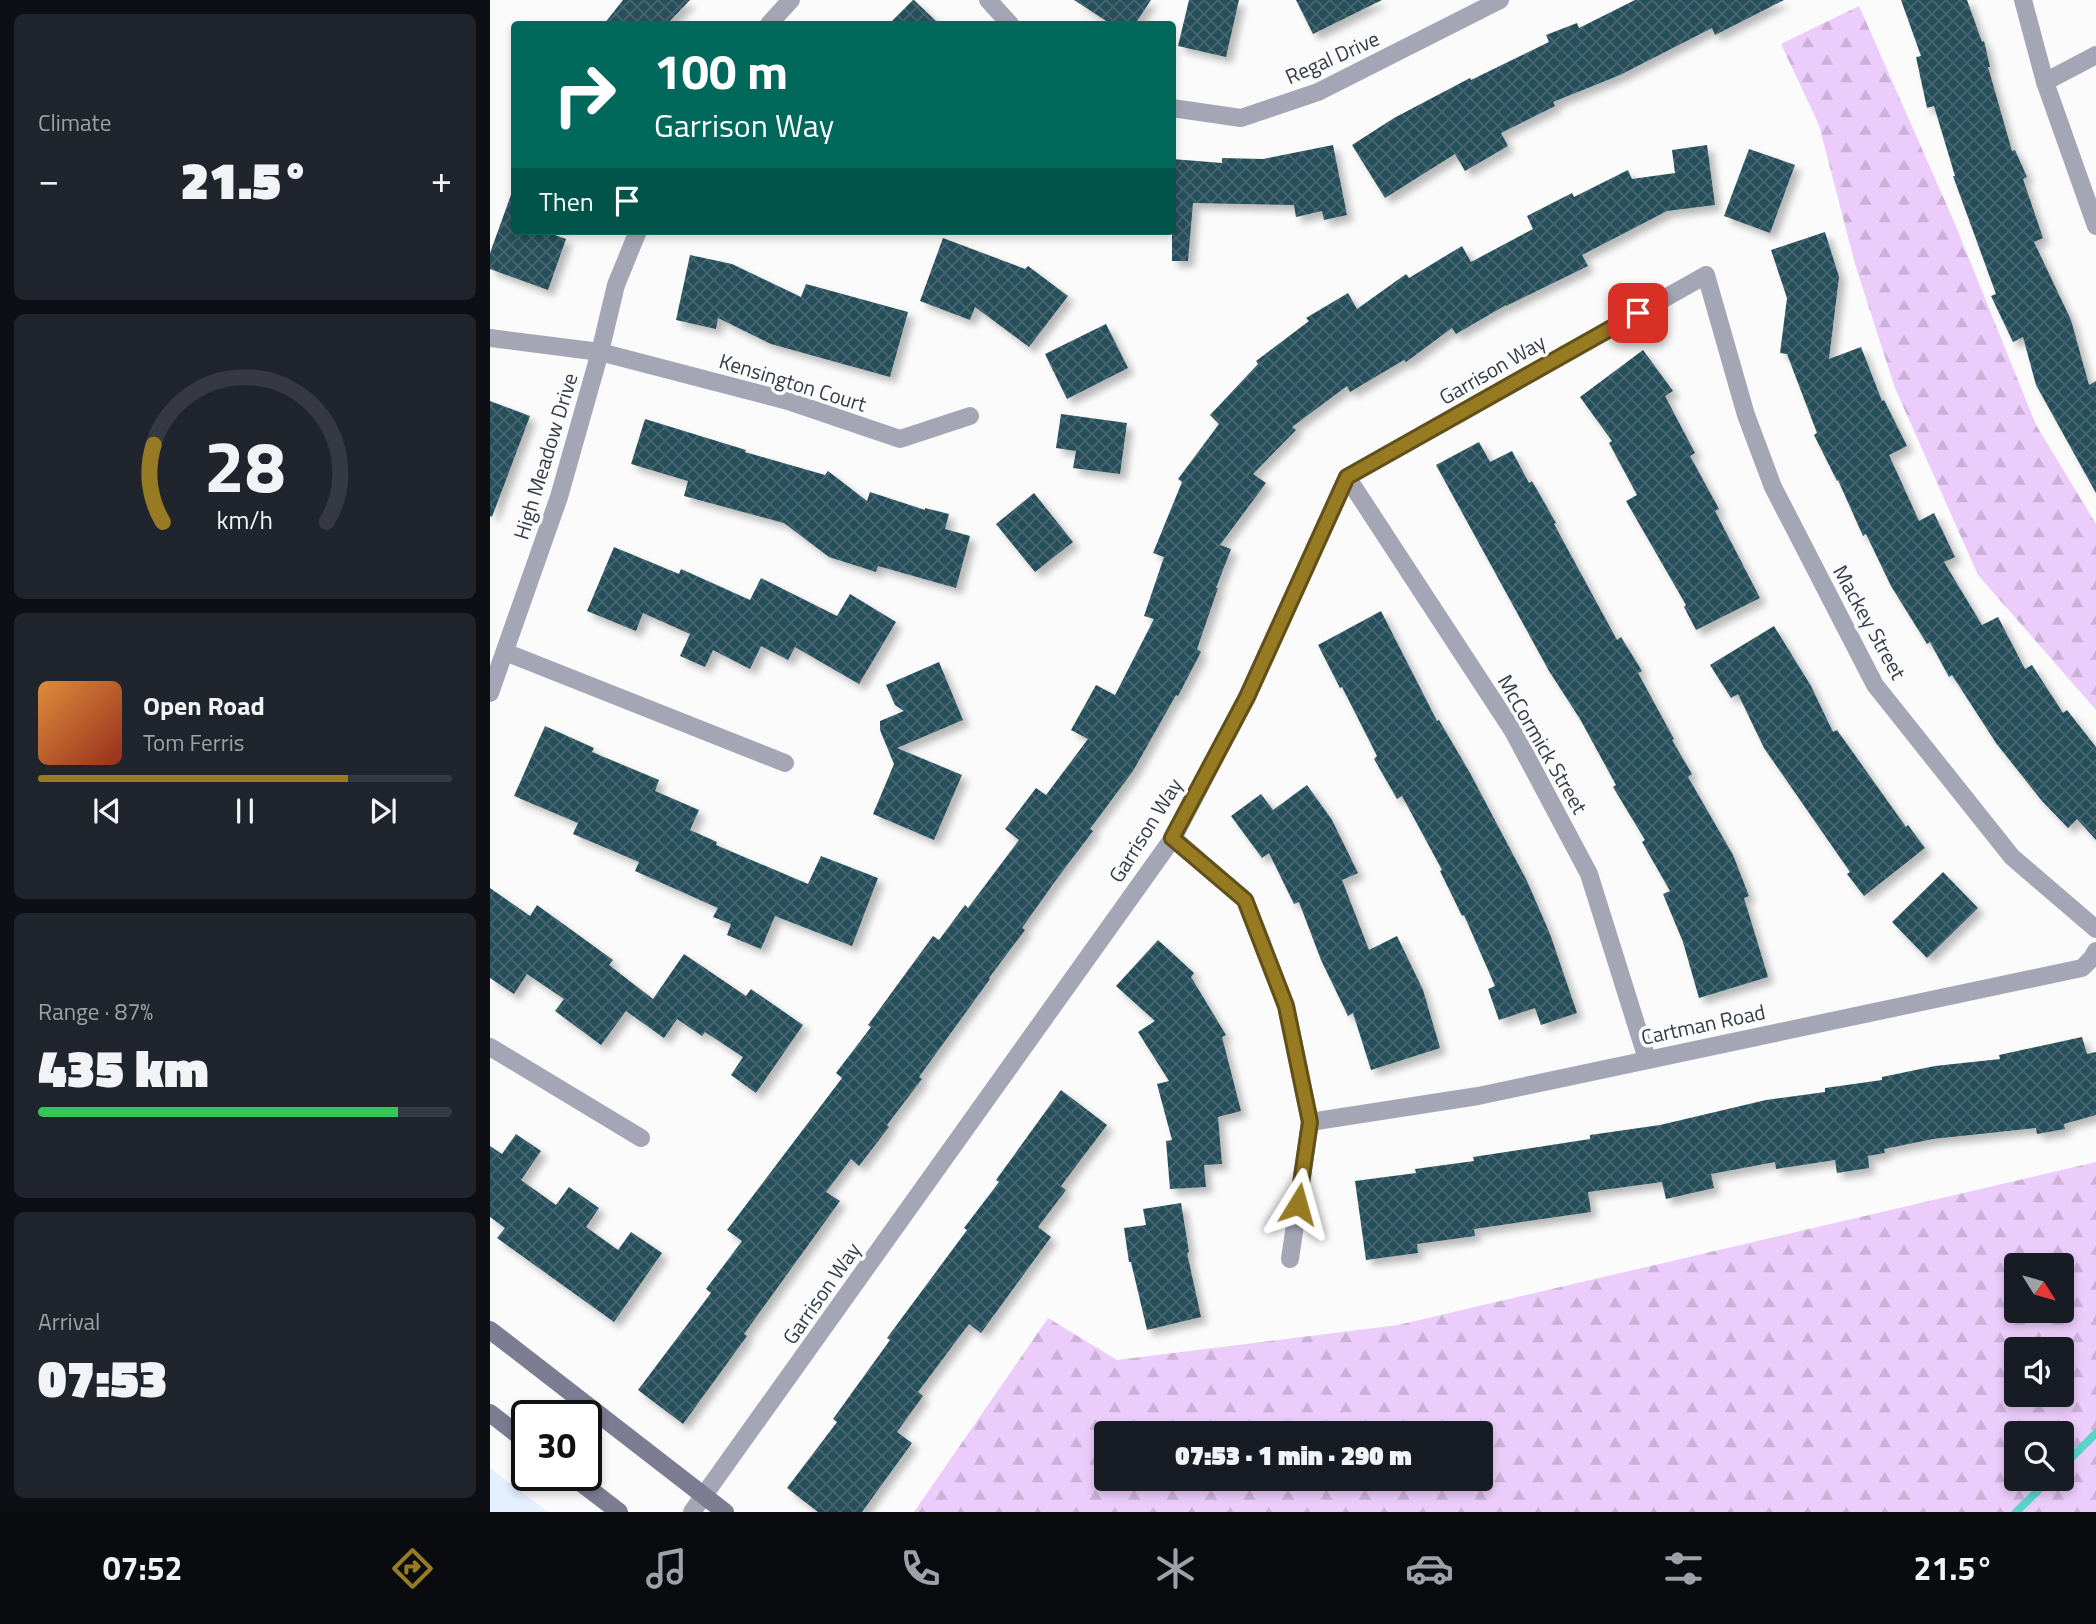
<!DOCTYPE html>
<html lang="en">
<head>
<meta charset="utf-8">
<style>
  :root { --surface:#171b24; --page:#20242c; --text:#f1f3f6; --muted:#9ea1a6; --line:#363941; --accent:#977b23 }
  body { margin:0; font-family:"Titillium Web",sans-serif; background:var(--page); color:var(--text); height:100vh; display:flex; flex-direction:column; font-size:26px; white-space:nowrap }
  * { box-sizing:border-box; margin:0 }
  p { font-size:23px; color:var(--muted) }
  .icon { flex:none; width:38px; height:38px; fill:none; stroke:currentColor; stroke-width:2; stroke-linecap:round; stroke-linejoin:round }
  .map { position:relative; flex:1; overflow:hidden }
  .details { display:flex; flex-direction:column; gap:14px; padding:14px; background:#0d0f14; width:490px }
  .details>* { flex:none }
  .top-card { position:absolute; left:21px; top:21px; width:665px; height:214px; border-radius:7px; box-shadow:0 4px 10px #0003; background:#00695c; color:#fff; overflow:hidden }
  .needle { width:46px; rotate:127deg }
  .tools { position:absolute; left:1514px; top:1253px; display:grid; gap:14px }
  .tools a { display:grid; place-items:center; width:70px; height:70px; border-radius:7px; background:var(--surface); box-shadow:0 4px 10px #0003; font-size:35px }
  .speed { position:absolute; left:21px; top:1400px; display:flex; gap:14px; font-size:35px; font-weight:700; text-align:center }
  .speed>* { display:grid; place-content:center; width:91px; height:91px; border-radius:50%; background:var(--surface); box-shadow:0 4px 10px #0003; line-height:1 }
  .speed .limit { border:4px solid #111; border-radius:10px; background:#fff; color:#111 }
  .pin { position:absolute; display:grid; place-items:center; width:60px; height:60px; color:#fff; margin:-30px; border-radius:14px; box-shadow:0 4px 10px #0006 }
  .me { position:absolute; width:77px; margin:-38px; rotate:8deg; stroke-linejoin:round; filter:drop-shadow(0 0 5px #0008) }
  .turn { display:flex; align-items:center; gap:24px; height:147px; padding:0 28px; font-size:32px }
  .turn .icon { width:91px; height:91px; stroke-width:2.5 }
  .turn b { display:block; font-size:49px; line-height:60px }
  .then { display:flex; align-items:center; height:66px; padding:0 28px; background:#0003; gap:14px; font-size:26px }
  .big { font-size:52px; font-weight:800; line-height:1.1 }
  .details .tile { flex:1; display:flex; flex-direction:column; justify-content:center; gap:10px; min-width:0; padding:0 24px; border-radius:10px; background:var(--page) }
  .details .dial { align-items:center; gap:0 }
  .dial svg { height:182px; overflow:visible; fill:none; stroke:var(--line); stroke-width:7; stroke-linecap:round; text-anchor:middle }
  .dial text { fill:var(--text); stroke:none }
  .song { display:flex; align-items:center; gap:21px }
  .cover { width:84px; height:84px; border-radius:10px; background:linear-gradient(135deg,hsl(30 70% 55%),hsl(10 70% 35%)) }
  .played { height:7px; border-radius:4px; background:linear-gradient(90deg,var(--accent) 75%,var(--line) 75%) }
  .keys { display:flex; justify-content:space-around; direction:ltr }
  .heat { display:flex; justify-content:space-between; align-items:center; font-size:38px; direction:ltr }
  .charge { height:10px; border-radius:5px; background:linear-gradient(90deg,#34c759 87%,var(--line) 0) }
  .trip { position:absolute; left:604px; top:1421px; width:399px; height:70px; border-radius:7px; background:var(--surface); box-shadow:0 4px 10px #0003; font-weight:800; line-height:70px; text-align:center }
  .menu { display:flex; height:112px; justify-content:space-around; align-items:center; background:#090b0e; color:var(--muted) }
  .menu .icon { width:49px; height:49px }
  .menu .current { color:var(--accent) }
  .menu b { font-size:32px; color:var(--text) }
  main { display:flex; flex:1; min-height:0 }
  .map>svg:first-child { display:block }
  .built { fill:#e4f0fe }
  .forest { fill:url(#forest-firs); fill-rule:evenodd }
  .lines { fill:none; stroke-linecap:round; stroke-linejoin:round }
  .stream { stroke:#57d5ca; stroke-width:8 }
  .building { fill:url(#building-cross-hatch); filter:url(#shadow) }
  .minor { stroke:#a5a6b5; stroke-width:18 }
  .tertiary { stroke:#a5a6b5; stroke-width:18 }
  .secondary { stroke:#7c7d93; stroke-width:18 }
  .route-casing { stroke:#625017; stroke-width:18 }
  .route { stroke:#977b23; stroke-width:12 }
  .labels { text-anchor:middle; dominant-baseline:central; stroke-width:7; stroke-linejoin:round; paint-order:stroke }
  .street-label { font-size:21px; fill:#323c48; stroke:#fbfbfb }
</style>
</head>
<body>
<main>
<section class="details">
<div class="tile"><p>Climate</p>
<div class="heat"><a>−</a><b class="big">21.5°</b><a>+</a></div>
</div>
<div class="tile dial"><svg viewBox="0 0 100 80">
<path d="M14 69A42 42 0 1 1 86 69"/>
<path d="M14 69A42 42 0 0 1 10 35" stroke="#977b23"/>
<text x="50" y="56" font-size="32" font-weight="700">28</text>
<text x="50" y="72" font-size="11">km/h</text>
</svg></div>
<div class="tile">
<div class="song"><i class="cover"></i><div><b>Open Road</b><p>Tom Ferris</p></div></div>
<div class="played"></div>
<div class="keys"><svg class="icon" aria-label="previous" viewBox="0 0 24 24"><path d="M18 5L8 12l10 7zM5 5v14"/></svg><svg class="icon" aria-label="pause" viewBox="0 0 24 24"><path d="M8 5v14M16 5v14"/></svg><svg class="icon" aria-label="next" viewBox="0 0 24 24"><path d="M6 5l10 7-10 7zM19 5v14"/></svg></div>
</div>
<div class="tile"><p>Range · 87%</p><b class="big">435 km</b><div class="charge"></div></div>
<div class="tile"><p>Arrival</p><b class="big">07:53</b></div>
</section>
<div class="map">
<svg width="1606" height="1512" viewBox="0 0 1606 1512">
  <defs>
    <pattern id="forest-firs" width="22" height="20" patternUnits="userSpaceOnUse" patternTransform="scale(1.75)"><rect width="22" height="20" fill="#ecccfa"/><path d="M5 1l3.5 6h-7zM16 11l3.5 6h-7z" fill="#cbb0d8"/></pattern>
    <pattern id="building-cross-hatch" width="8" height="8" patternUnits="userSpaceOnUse" patternTransform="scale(1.75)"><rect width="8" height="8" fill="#284f5b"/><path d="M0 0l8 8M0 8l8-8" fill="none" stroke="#476671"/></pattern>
    <filter id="shadow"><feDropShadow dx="6" dy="6" stdDeviation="3.5" flood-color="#0004"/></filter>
  </defs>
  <rect width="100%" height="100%" fill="#fbfbfb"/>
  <polygon class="built" points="0,1468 58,1512 0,1512"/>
  <g class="forest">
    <polygon points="1369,6 1465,224 1546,425 1606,524 1606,710 1488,575 1405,388 1365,264 1329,125 1291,44"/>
    <path d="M 1606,1162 L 1606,1512 L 424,1512 L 558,1318 L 627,1360 L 908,1325 ZM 1526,1265 L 1572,1265 L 1572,1311 L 1526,1311 ZM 1526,1349 L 1572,1349 L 1572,1395 L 1526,1395 ZM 616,1433 L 990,1433 L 990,1479 L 616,1479 ZM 1526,1433 L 1572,1433 L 1572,1479 L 1526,1479 Z"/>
  </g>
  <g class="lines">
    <g class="stream">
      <polyline points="1572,1467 1606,1433"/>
      <polyline points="1526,1512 1560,1479"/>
    </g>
  </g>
  <g class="building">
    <polygon points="133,0 200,0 177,24 114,24"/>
    <polygon points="424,0 449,24 399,24 423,0"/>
    <polygon points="584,0 661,0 645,24 621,24"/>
    <polygon points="699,0 749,0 736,57 688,46"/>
    <polygon points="806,0 892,0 823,34"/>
    <polygon points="1145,0 1294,0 1225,35 1222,28 1130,75 1063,102 1065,106 1011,133 1018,146 975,171 965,154 895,198 862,145 904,118 980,78 981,80 1059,42 1056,35 1087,23 1089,28"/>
    <polygon points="1411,0 1477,0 1492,42 1494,41 1500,67 1498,67 1522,151 1525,150 1537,177 1533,179 1553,238 1544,242 1581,320 1599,385 1606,381 1606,493 1546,385 1533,337 1523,342 1501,296 1506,294 1463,176 1465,176 1444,106 1437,108 1426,57 1431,56"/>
    <polygon points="843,145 857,215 834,220 832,211 806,217 804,205 703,203 698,261 682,261 682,159 732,163 732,158 773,159"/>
    <polygon points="1217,145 1225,205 1177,211 1092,255 1098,266 1016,306 1016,305 966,334 962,328 916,362 914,360 860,392 857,386 802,427 806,430 763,474 776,483 730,545 741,549 726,588 728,588 707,649 711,652 688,696 686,695 643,771 600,829 603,831 566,880 532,928 535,930 499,978 500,979 429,1077 432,1079 397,1125 399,1127 369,1166 361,1159 336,1192 350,1201 254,1334 257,1336 193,1424 148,1390 221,1293 216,1289 252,1241 237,1230 352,1078 346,1073 381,1027 378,1025 443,936 449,940 475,905 478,908 529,840 515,829 546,788 556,795 598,739 581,730 606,685 625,695 664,619 654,616 674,557 663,553 692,482 688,479 729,424 720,415 768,364 766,361 819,321 816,318 858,293 867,309 916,274 919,278 972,246 981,262 1043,229 1037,216 1082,193 1084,197 1138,170 1142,179 1185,173 1182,150"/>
    <polygon points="1259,149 1305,165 1280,233 1234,216"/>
    <polygon points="22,192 24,193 24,231 54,231 76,239 58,290 0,269 0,253"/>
    <polygon points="1335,232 1349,277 1339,359 1371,347 1392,401 1394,400 1417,446 1399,455 1429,521 1444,513 1465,557 1454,562 1492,625 1508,617 1535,669 1542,665 1573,713 1577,710 1606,747 1606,840 1587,819 1578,828 1552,801 1506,743 1462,675 1459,677 1440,642 1437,644 1401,586 1376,534 1373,536 1348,480 1347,481 1324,435 1327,433 1297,354 1290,353 1297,298 1281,250"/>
    <polygon points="453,238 535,269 538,266 578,296 539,347 485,307 480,320 430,301"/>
    <polygon points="200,255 242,264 311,297 316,284 418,312 400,377 281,344 228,318 226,329 186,320"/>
    <polygon points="616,324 638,368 577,399 555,354"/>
    <polygon points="1153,350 1183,391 1175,396 1205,453 1200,456 1229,509 1225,511 1270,598 1206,630 1194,607 1196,605 1136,501 1147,495 1119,443 1122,441 1090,397"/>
    <polygon points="0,401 40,416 2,517 0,516"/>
    <polygon points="571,414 637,423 630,474 583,468 586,451 566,448"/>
    <polygon points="155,419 256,450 255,452 335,475 338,471 377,501 380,492 435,510 435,508 459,514 455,529 480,536 466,588 388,566 386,572 339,557 294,523 194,496 198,481 141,464"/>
    <polygon points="989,442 1000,462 1022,451 1039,483 1042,481 1066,523 1064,524 1127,640 1131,637 1152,671 1148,673 1184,739 1182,740 1202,774 1198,777 1243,855 1259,896 1254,898 1278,977 1209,998 1193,942 1173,894 1180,891 1152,842 1155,840 1123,787 1126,785 1090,719 1059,671 946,465"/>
    <polygon points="544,493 583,542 545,572 506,524"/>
    <polygon points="124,547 189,574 191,569 260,600 271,578 347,616 360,594 406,622 369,684 305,647 298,660 271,646 260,669 223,650 215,667 190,656 200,634 153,613 146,631 97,611"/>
    <polygon points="891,611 947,721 949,720 980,773 1037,881 1060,934 1087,1013 1051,1025 1045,1008 1009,1020 998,989 1005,986 974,915 972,916 950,871 952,870 912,796 907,799 884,759 887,756 852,687 850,688 828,645"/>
    <polygon points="1284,626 1321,686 1343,732 1347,730 1416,827 1418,825 1435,848 1374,896 1357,874 1360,872 1274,748 1248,694 1241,698 1220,665"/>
    <polygon points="449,662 473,720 407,748 472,775 444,840 383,814 404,764 390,730 390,721 414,711 405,705 396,685"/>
    <polygon points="55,726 104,748 102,752 169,780 165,791 209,810 200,830 227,842 226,845 318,884 331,856 388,878 362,946 285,916 271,949 237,935 241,924 223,917 228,908 145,871 149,862 83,834 88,823 24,796"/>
    <polygon points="817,785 842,820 868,873 852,880 879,950 907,936 933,990 950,1048 881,1070 863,1013 858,1016 831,960 809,902 804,904 779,853 772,858 741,816 771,794 783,810"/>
    <polygon points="1453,872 1488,908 1437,958 1402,922"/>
    <polygon points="0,888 40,916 47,905 123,960 119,965 163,999 194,954 256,996 261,989 313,1025 266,1093 241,1075 253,1057 215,1032 212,1036 187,1019 174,1038 136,1011 111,1045 65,1011 74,999 37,974 24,994 0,978"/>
    <polygon points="668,940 704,973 701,977 736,1035 732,1037 751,1111 728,1117 732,1164 714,1165 716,1187 680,1189 676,1141 682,1140 667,1084 679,1081 648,1032 665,1021 626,986"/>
    <polygon points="1592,1037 1597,1054 1606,1052 1606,1115 1574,1124 1575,1129 1547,1134 1546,1128 1443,1139 1394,1149 1395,1153 1378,1156 1379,1168 1347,1173 1345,1160 1286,1169 1285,1162 1221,1174 1224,1188 1176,1199 1172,1182 1098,1192 1101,1212 984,1229 985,1236 927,1244 928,1253 876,1260 865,1181 926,1173 925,1169 984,1161 983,1157 1100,1139 1100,1135 1170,1125 1276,1100 1335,1092 1335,1088 1392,1080 1392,1077 1445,1066 1510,1059 1509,1055"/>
    <polygon points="571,1090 617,1125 571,1186 576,1190 548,1227 561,1237 491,1333 479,1324 428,1392 433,1396 407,1432 422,1443 372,1512 328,1512 297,1488 347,1422 343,1419 400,1340 397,1338 477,1230 474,1228 509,1182 506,1180"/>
    <polygon points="26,1134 51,1151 31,1180 66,1205 79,1187 109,1208 96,1227 128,1250 141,1232 172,1253 124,1322 7,1238 15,1228 0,1217 0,1146 12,1154"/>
    <polygon points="691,1203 699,1252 697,1253 711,1317 657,1330 641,1262 639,1262 634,1228 656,1225 653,1209"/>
  </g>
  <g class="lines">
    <g class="minor">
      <polyline points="498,0 520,24"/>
      <polyline points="1533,0 1555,82 1606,226"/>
      <polyline points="1555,82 1606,55"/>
      <polyline points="682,108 751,118 828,92 1010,0"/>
      <polyline points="0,338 110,352 298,401 410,439 480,416"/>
      <polyline points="857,477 1023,731 1099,874 1157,1059"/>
      <polyline points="15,652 295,763"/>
      <polyline points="683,838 755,900 796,1006 820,1122 800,1259"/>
      <polyline points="0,1047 151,1138"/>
      <polyline points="820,1122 988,1096 1592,968 1602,958 1606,951"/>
      <polyline points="202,1512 683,838 757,697 857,477 1216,275 1256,415 1283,487 1385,685 1522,857 1606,929"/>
    </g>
    <g class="tertiary">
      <polyline points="279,24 301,0"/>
      <polyline points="0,693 69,497 110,352 126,285 148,231"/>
    </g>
    <g class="secondary">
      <polyline points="0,1330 235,1512"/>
      <polyline points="0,1413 37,1442"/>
      <polyline points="81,1475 129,1512"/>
    </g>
  </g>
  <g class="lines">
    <g class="route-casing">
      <polyline id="route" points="808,1204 820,1122 796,1006 755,900 682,838 757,697 857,477 1148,313"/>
    </g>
    <use href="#route" class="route"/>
  </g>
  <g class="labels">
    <g class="street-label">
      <text transform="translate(842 57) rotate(-24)">Regal Drive</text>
      <text transform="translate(1002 369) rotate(-30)">Garrison Way</text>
      <text transform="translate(303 382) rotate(17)">Kensington Court</text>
      <text transform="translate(55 456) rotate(-73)">High Meadow Drive</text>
      <text transform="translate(1380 622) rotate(61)">Mackey Street</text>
      <text transform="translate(1053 744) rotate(60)">McCormick Street</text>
      <text transform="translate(655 830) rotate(-58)">Garrison Way</text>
      <text transform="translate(1213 1024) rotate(-12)">Cartman Road</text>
      <text transform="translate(331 1293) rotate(-55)">Garrison Way</text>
    </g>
  </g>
</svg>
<div class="tools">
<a><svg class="needle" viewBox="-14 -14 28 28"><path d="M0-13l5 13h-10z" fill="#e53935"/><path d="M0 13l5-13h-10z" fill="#9ea1a6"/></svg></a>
<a><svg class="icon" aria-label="sound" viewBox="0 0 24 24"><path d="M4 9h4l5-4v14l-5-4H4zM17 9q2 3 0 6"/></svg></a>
<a><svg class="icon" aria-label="search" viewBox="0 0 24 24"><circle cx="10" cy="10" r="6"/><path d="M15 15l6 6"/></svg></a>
</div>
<div class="speed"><div class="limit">30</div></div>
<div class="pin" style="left:1148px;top:313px;background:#d93025"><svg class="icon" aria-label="arrive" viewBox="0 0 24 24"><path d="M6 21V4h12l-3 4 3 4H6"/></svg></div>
<svg class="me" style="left:808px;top:1204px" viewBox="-20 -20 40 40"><path d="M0-17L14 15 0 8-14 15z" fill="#977b23" stroke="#fff" stroke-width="4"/></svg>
<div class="trip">07:53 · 1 min · 290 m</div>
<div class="top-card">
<div class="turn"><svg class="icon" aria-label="right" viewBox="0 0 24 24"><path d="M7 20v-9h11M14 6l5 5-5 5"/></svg><div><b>100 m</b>Garrison Way</div></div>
<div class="then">Then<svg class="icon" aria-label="arrive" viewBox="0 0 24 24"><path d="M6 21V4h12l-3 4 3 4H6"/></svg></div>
</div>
</div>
</main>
<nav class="menu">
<b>07:52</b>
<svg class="icon current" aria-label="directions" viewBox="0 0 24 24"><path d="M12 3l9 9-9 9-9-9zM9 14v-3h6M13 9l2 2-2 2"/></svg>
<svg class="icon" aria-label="music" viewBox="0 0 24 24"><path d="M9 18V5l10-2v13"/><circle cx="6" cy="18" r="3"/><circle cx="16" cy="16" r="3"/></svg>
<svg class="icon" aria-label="phone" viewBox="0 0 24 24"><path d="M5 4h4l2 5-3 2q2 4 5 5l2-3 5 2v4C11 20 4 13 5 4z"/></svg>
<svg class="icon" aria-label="climate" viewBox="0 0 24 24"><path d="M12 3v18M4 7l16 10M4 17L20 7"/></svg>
<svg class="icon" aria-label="car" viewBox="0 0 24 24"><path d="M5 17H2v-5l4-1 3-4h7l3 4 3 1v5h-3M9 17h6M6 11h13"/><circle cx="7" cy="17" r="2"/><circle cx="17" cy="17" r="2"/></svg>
<svg class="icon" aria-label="filters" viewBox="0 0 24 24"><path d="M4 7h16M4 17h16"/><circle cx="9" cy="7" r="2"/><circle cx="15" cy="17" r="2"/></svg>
<b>21.5°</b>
</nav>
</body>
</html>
